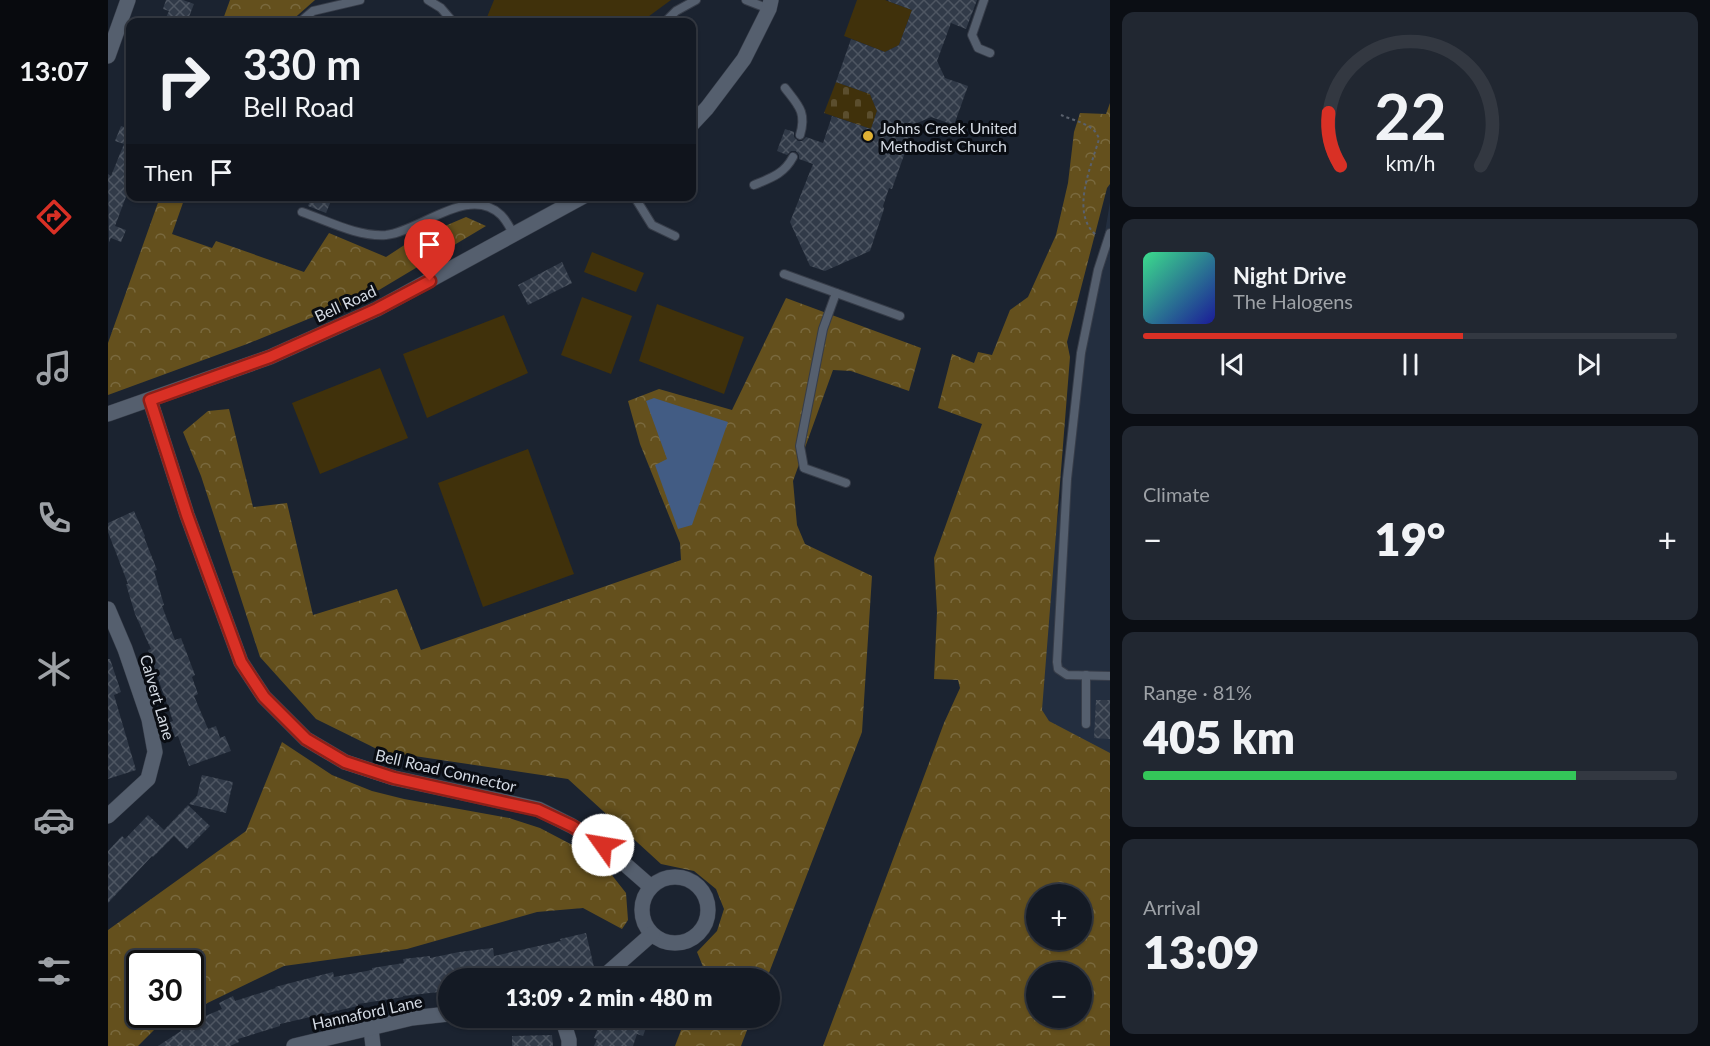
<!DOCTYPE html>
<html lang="en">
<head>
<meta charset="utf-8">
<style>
  :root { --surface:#141a24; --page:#212731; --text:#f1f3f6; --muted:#9da1a6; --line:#333841; --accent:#d93025 }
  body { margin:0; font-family:Lato,sans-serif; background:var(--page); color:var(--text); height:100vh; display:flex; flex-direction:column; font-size:22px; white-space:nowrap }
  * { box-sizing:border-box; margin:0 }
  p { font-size:20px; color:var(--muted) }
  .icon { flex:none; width:33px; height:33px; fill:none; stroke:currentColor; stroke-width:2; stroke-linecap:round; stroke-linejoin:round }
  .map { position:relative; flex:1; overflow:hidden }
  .panel { display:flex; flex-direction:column; gap:12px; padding:12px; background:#0b0e14; width:600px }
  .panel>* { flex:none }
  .banner { position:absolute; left:18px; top:18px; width:570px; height:183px; border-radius:12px; box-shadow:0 2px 4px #0004,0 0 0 2px var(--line); background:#141a24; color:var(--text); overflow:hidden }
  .tools { position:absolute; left:918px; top:884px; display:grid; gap:12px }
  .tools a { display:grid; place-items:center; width:66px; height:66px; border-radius:50%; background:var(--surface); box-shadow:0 2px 4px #0004,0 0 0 2px var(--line); font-size:30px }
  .speed { position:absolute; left:18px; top:950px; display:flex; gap:12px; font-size:30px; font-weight:700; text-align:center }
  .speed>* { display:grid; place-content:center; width:78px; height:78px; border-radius:50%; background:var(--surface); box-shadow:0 2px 4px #0004,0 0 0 2px var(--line); line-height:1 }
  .speed .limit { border:3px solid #111; border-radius:9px; background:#fff; color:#111 }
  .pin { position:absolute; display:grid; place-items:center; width:51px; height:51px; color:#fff; margin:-62px -26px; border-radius:50% 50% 50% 0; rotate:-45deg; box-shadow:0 0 6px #0007 }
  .pin .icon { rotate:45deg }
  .me { position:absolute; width:66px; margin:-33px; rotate:302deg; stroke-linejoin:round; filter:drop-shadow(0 0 4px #0008) }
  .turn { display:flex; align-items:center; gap:21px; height:126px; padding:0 18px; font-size:27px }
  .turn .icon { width:78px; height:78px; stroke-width:2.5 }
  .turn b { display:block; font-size:42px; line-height:51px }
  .then { display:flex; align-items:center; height:57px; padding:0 18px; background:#0003; gap:12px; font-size:22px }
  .big { font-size:45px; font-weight:800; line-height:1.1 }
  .panel .tile { flex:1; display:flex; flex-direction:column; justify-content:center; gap:9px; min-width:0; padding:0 21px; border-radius:12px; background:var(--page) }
  .panel .dial { align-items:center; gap:0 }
  .dial svg { height:156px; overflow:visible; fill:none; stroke:var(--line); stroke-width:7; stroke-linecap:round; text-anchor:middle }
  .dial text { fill:var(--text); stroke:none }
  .song { display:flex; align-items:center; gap:18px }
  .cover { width:72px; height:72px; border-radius:9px; background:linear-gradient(135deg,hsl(150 70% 55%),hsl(240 70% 35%)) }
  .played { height:6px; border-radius:3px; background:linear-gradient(90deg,var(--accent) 60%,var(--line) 60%) }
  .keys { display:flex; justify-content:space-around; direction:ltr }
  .heat { display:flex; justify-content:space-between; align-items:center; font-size:33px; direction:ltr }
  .charge { height:9px; border-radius:4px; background:linear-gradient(90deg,#34c759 81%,var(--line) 0) }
  .trip { position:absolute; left:330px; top:968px; width:342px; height:60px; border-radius:30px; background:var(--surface); box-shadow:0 2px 4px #0004,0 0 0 2px var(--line); font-weight:800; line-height:60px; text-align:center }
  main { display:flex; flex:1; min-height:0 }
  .dock { display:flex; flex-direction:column; width:108px; justify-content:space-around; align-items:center; background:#080a0e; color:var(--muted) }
  .dock .icon { width:42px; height:42px }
  .dock .active { color:var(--accent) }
  .dock b { font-size:27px; color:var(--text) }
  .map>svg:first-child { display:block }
  .built { fill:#232e3f; fill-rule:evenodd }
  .forest { fill:url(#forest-crowns); fill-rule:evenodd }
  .cemetery { fill:url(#cemetery-stones) }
  .green { fill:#40310b }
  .water { fill:#425c84 }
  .building { fill:url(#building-cross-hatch) }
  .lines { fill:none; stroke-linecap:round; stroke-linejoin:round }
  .service-casing { stroke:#373d49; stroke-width:10 }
  .minor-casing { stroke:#373d49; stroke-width:16 }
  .tertiary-casing { stroke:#373d49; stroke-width:16 }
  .path { stroke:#5a616d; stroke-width:2; stroke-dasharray:3 3; stroke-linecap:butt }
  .service { stroke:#555f6e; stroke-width:8 }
  .minor { stroke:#555f6e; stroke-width:15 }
  .tertiary { stroke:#555f6e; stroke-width:15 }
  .route-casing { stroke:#8d1f18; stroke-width:15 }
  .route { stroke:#d93025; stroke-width:10 }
  .poi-dot { fill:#dfb034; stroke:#090c12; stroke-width:2 }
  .labels { text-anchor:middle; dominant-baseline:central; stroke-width:6; stroke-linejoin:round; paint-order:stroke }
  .poi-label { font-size:16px; fill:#d4dae3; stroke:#090c12; text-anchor:start }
  .street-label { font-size:16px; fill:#d4dae3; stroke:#090c12 }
</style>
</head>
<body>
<main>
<nav class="dock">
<b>13:07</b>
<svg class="icon active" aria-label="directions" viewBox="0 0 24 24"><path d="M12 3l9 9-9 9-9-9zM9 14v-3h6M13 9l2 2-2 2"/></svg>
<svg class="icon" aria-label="music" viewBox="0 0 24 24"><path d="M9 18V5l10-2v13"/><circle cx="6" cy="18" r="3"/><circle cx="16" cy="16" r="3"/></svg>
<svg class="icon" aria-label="phone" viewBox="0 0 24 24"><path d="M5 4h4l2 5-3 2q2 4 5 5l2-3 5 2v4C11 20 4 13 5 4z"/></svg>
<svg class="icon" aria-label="climate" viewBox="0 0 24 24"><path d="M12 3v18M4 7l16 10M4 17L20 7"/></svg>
<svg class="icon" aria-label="car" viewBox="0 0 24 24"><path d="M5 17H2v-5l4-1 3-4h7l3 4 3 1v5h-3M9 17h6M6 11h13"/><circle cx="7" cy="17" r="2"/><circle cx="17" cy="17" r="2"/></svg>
<svg class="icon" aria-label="filters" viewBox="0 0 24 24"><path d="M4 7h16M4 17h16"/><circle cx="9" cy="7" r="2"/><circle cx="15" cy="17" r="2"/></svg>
</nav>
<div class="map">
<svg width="1002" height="1046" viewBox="0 0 1002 1046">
  <defs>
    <pattern id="forest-crowns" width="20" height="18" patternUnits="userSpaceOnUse" patternTransform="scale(1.5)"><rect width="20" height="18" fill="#64501d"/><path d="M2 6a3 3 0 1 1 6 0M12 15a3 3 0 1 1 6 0" fill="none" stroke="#79693e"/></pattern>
    <pattern id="cemetery-stones" width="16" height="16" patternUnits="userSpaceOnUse" patternTransform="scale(1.5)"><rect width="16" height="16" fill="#40310b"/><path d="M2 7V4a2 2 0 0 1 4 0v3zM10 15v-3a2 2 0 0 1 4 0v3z" fill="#5b4e2e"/></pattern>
    <pattern id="building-cross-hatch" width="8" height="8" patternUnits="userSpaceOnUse" patternTransform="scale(1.5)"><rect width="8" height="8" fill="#313a48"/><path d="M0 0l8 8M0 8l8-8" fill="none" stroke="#4e5662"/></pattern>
  </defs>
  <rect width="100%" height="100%" fill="#1b2330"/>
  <path class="built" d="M 1002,202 L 1002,1046 L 883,1046 L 925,667 ZM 928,894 L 974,894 L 974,939 L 928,939 ZM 928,972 L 974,972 L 974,1017 L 928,1017 Z"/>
  <g class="forest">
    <polygon points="122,0 207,0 182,22 114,22"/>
    <path d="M 1002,103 L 1002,184 L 999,188 L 959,342 L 962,357 L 934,710 L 941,721 L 1002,753 L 1002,1046 L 715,1046 L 836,723 L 852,688 L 850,680 L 826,679 L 829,612 L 826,558 L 874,424 L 830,408 L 844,354 L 866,363 L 870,352 L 884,355 L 902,310 L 920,297 L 948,235 L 960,183 L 966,132 L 972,113 L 998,114 ZM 928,894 L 974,894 L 974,939 L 928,939 ZM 928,972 L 974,972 L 974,1017 L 928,1017 Z"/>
    <polygon points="52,197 77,197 64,234 104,248 108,241 196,272 221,233 278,257 304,240 358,217 378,226 271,290 139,344 0,395 0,343"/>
    <polygon points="678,298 813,348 801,391 743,371 725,370 685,481 689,525 697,544 764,576 754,732 659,978 593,978 596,969 589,952 609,931 616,909 608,889 586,871 553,864 460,779 273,751 208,719 152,657 93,476 75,432 100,411 121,409 145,507 179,503 205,615 289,589 313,650 573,560 572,543 532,444 520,401 551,389 624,410"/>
    <polygon points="174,742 224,775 264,791 296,799 401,818 432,828 472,849 503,874 518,893 520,920 514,929 475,908 429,912 299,949 176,966 83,1011 82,963 32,963 32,1014 75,1014 49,1027 30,1046 0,1046 0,930 138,831"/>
    <polygon points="578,1017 644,1017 633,1046 567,1046"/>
  </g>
  <polygon class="cemetery" points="728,82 762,94 769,111 763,129 716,113"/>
  <g class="green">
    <polygon points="386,0 563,0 533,22 377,22"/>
    <polygon points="749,0 777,0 804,10 791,45 777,52 736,36"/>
    <polygon points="484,252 536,273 528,292 476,272"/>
    <polygon points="474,297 524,316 503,374 453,355"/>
    <polygon points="549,304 636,337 616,394 531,361"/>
    <polygon points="396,315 420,373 319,418 295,354"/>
    <polygon points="272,368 300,438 212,474 184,403"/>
    <polygon points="420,449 466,574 375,607 330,483"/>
  </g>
  <polygon class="water" points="546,398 620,422 584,525 570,529 547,465 559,459 538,401"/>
  <g class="building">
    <polygon points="58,0 75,0 86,4 79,22 56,22 61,11 55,9"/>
    <polygon points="781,0 869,0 858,29 843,23 829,61 837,78 860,86 846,125 823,117 807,124 784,189 781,188 775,206 776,209 762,251 717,271 702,266 682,222 705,164 691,159 691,155 688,151 683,151 679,155 669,151 677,129 686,132 686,137 690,141 694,141 698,137 715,143 724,116 763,129 769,111 762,94 728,82 743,39 777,52 791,45 804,10 780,1"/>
    <polygon points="13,126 22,129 22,186 7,226 18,230 13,242 3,238 1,242 0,174 3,176 16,144 7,141"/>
    <polygon points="204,196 225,196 218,213 200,206"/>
    <polygon points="454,262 464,283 420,305 410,285"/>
    <polygon points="26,511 37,536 36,537 49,570 46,571 56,605 54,606 67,640 73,638 87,675 84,677 90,694 86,696 100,729 108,726 112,738 117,736 123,751 81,766 70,736 67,737 62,722 65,721 40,650 43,649 27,614 18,584 20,584 0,532 0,523"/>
    <polygon points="0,659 2,659 13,692 6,695 28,770 0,779"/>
    <polygon points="988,700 1002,700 1002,739 986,738"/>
    <polygon points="94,775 125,782 118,813 81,804 89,796"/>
    <polygon points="80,805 102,826 79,849 66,836 45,857 44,856 0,903 0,851 14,836 17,839 40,815 56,830"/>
    <polygon points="478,933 486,967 455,974 456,978 340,978 340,991 295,996 295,997 250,1004 250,1006 172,1024 172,1026 130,1039 131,1042 122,1046 50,1046 73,1031 70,1026 93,1014 95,1017 114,1009 111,1003 125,996 127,1001 168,988 167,987 225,972 226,977 264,970 264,968 296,963 295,959 322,956 322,958 351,952 385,948 386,956 453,941 452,939"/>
    <polygon points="503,1017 542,1017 535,1036 529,1034 525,1046 486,1046 489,1039 486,1038 491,1025 499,1028"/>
    <polygon points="444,1035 445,1046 404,1046 404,1036"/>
  </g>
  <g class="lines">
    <g class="service-casing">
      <g id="service">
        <polyline points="320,0 333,8 345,22"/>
        <polyline points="638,0 661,9"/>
        <polyline points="876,0 864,35 870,48 882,53"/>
        <polyline points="192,22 205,11 252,0"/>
        <polyline points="557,22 568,11 588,0"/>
        <path d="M 677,88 C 690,105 699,112 692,135"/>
        <path d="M 646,185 C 663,178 676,174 685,157"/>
        <polyline points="526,196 544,225 567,236"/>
        <path d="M 194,212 C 220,221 250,237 278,235 C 313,231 361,184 393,215 C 399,221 402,228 406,235"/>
        <polyline points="1002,233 990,270 973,353 959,479 949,662 950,669 959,675 1002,676"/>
        <polyline points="676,274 792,316"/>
        <polyline points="728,293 715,329 692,446 696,468 738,483"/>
        <polyline points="978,724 978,675"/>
      </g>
    </g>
    <g class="minor-casing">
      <g id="minor">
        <polyline points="0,56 20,0"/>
        <polyline points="42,400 79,515 133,662 156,697 198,739 237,762 286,778 430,809 464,826 495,845 543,887"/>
        <polyline points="0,609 17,649 41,719 47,752 40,779 0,816"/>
        <circle cx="567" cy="910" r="33"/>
        <polyline points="494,978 544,934"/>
        <polyline points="454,1017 461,1040 461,1046"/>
        <polyline points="263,1029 265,1046"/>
        <polyline points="186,1046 304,1018 340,1014"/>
      </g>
    </g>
    <g class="tertiary-casing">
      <g id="tertiary">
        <polyline points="584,124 599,108 636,59 661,9 663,0"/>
        <polyline points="0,414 162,357 269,309 476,196"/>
      </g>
    </g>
    <path class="path" d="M 953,115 C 966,121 987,124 991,139 C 983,167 962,213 988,235"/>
    <use href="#service" class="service"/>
    <use href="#minor" class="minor"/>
    <use href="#tertiary" class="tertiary"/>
  </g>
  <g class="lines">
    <g class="route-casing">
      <polyline id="route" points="322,281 269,309 162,357 42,400 79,515 133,662 156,697 198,739 237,762 286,778 430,810 464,826 495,845"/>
    </g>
    <use href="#route" class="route"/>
  </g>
  <circle class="poi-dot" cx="760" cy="136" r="6"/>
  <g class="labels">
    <g class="poi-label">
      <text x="772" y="127">Johns Creek United<tspan x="772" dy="18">Methodist Church</tspan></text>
    </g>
    <g class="street-label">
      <text transform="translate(237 303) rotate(-25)">Bell Road</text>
      <text transform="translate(50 697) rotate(74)">Calvert Lane</text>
      <text transform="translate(338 770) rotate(13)">Bell Road Connector</text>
      <text transform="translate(259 1012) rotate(-12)">Hannaford Lane</text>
    </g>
  </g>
</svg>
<div class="tools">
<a>+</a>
<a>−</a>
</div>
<div class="speed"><div class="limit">30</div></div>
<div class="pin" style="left:322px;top:281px;background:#d93025"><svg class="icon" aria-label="arrive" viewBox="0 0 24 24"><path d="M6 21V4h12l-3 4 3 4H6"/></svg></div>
<svg class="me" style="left:495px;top:845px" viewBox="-20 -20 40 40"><circle r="19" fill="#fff"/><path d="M0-13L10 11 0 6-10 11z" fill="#d93025"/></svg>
<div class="trip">13:09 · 2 min · 480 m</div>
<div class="banner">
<div class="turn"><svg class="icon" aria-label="right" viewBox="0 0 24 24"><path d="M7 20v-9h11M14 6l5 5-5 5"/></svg><div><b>330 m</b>Bell Road</div></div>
<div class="then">Then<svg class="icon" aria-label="arrive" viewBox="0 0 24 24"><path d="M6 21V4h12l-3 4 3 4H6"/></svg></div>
</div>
</div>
<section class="panel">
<div class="tile dial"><svg viewBox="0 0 100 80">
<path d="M14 69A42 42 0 1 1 86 69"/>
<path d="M14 69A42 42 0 0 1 8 42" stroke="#d93025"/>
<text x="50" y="56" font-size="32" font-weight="700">22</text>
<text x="50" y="72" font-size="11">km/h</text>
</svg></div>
<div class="tile">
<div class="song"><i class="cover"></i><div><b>Night Drive</b><p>The Halogens</p></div></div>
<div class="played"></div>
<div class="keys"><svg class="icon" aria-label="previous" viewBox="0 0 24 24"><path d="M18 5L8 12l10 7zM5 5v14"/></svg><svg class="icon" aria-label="pause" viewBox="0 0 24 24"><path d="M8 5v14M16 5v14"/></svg><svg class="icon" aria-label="next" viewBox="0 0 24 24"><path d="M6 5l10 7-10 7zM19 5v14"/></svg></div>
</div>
<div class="tile"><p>Climate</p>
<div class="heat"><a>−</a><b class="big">19°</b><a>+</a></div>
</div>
<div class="tile"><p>Range · 81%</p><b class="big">405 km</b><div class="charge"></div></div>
<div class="tile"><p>Arrival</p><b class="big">13:09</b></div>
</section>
</main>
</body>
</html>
